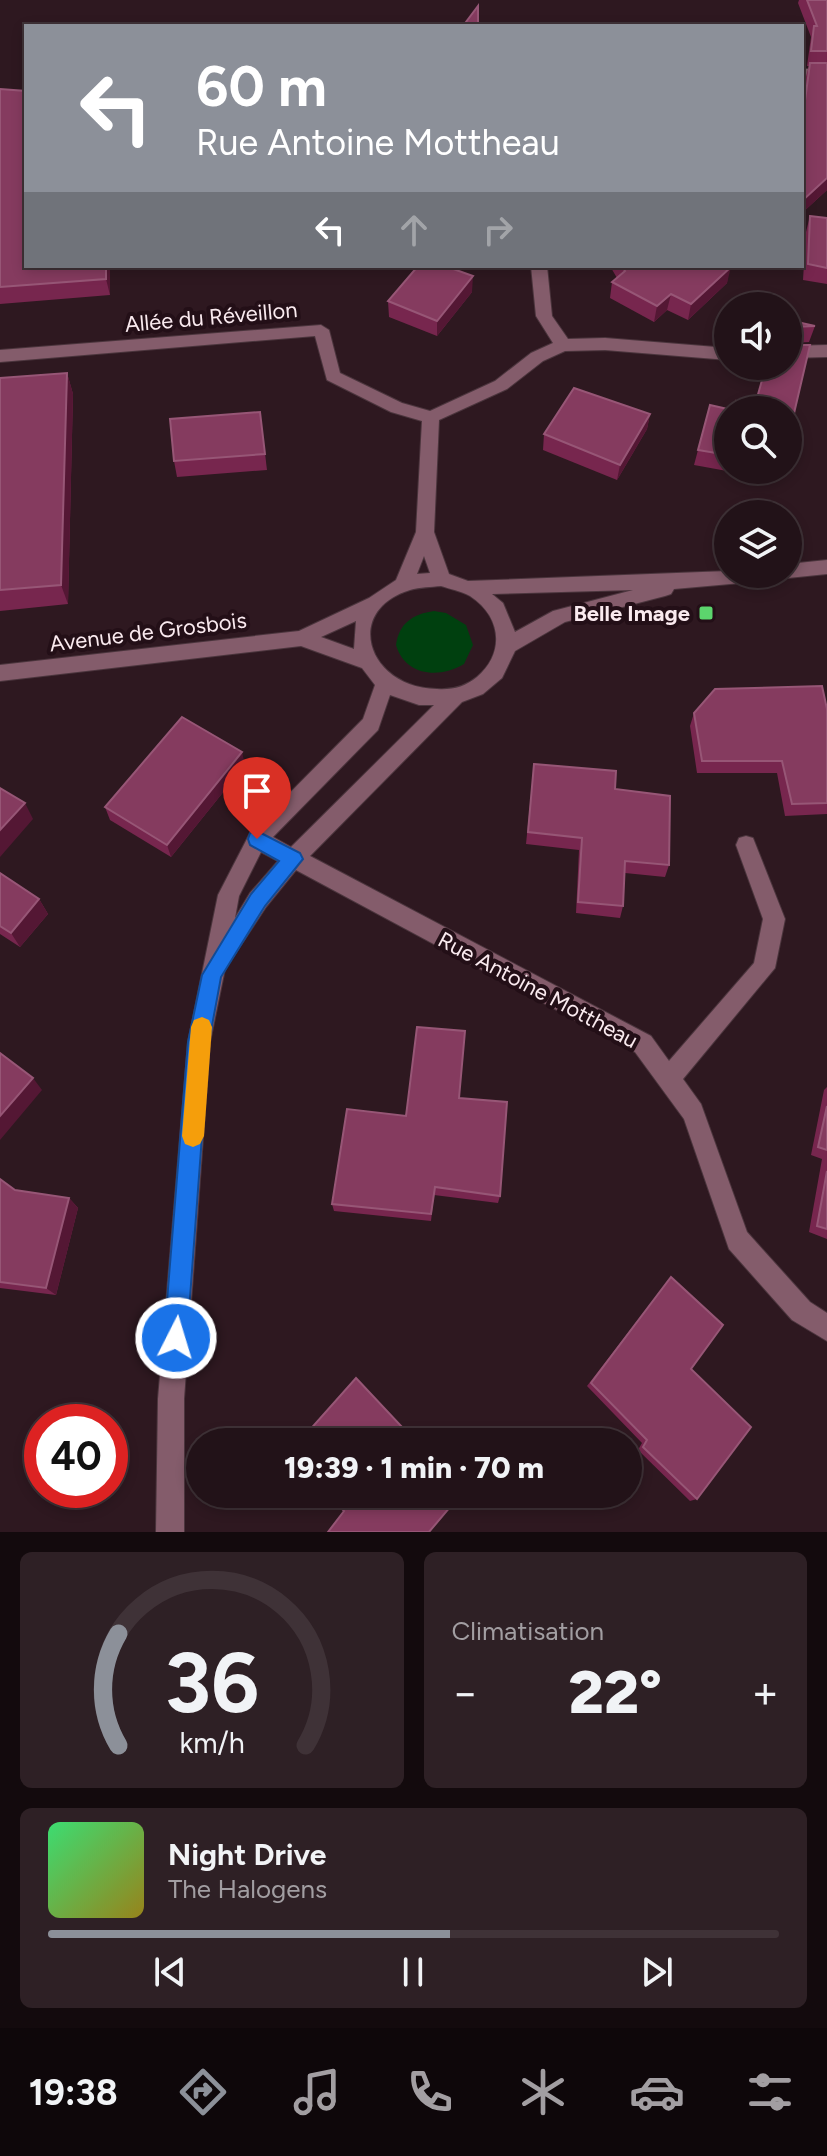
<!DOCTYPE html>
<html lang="fr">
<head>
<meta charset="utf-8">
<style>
  :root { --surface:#221218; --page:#2e2025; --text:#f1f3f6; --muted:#a29ea2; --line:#3f3237; --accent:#8c9099 }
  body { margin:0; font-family:Figtree,sans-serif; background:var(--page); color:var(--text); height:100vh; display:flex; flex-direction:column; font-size:30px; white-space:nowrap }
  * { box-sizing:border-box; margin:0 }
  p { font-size:26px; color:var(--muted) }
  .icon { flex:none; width:44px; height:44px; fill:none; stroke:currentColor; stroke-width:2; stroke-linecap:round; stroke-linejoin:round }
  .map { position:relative; height:1532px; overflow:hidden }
  .sheet { display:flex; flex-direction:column; gap:20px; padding:20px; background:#130a0d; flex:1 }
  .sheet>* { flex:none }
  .hud { position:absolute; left:24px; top:24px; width:780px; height:244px; border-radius:0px; box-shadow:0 4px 12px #0003,0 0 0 2px var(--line); background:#8c9099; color:#fff; overflow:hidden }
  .controls { position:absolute; left:714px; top:292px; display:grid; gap:16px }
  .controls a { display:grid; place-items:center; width:88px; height:88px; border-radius:50%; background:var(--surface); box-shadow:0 4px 12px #0003,0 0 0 2px var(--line); font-size:40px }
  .speed { position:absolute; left:24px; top:1404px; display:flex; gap:16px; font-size:40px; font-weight:700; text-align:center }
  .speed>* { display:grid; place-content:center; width:104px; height:104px; border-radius:50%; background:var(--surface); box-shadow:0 4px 12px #0003,0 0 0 2px var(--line); line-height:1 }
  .speed .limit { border:12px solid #d22; background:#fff; color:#111 }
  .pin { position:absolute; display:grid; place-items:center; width:68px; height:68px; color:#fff; margin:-82px -34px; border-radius:50% 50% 50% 0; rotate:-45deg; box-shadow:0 0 8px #0007 }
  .pin .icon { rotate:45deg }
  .me { position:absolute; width:88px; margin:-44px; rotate:5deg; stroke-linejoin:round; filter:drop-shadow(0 0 6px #0008) }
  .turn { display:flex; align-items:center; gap:28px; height:168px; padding:0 40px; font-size:36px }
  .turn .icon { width:104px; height:104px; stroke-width:2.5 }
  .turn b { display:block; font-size:56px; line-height:68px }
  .lanes { display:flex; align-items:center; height:76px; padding:0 40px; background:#0003; justify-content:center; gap:40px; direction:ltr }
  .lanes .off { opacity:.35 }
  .big { font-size:60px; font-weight:800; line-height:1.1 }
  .sheet .tile { flex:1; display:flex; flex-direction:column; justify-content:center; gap:12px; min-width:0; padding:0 28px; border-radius:12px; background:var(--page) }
  .sheet .dial { align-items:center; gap:0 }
  .dial svg { height:208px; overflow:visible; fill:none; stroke:var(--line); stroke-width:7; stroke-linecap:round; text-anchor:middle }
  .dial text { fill:var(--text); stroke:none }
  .song { display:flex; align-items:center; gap:24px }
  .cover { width:96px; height:96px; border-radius:12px; background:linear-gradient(135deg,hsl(140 70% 55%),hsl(50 70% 35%)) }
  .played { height:8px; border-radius:4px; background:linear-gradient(90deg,var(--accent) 55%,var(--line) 55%) }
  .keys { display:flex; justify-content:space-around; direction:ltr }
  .heat { display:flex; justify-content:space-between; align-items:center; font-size:44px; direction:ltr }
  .sheet .tiles { flex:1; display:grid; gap:20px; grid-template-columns:1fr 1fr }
  .tile:last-child { grid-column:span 2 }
  .trip { position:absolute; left:186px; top:1428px; width:456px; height:80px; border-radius:40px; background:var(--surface); box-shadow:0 4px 12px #0003,0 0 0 2px var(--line); font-weight:800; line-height:80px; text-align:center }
  .menu { display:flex; height:128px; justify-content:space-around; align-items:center; background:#0e070a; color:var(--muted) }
  .menu .icon { width:56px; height:56px }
  .menu .selected { color:var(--accent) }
  .menu b { font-size:36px; color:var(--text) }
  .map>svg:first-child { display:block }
  .green { fill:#00400f }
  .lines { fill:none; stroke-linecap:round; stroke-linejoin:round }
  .minor-casing { stroke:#4b353d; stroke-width:2 }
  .minor { fill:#845c6b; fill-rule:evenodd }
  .wall { fill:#77264e }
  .shaded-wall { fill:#541734 }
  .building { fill:#853b5f; stroke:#975676; stroke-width:2 }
  .route { fill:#1a73e8; stroke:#114b97; stroke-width:2 }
  .slow { fill:#f59e0b }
  .poi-dot { fill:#5cd56d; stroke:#230f17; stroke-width:3 }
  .labels { text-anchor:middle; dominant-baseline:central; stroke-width:8; stroke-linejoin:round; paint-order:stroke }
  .street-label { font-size:22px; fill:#faeaef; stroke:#230f17 }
  .poi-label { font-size:22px; font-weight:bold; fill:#faeaef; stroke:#230f17; text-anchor:end }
</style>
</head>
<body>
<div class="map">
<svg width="827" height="1532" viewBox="0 0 827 1532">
  <rect width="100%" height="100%" fill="#2e1820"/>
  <path class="green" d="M 434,611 L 446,613 L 466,625 L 473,645 L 464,664 C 439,679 405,676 396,645 C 399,623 413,614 434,611 Z"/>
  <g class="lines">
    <g class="minor-casing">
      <g id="minor">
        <rect x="802" y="69" width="25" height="8"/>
        <path d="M 531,266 L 547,266 L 552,316 L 568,339 L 605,338 L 728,348 L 728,360 L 605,350 L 565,351 L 543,361 L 507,389 L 439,420 L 434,532 L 449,574 L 468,581 L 728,571 L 728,574 L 773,574 L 764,581 L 674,589 L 671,594 L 665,596 L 565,622 L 515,651 L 502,678 L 483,694 L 462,702 L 310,856 L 651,1036 L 669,1061 L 754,963 L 763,919 L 736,845 L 739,838 L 746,836 L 753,838 L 785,919 L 775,968 L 683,1079 L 701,1104 L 747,1232 L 810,1302 L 827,1313 L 827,1341 L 792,1320 L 729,1249 L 684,1119 L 635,1052 L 296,870 L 266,907 L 225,969 L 210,1042 L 184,1399 L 184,1532 L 156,1532 L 158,1399 L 188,1042 L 218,895 L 250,833 L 363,719 L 375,685 L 362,668 L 301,646 L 0,681 L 0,665 L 299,631 L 369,598 L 396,580 L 416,532 L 422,421 L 391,412 L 327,380 L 315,336 L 0,362 L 0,350 L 321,325 L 329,330 L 340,373 L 402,403 L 430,411 L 495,381 L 531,353 L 553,343 L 536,316 ZM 424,556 L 430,573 L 417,574 ZM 441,586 C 450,589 461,591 470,596 C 502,617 505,653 477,677 C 465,687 452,690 437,689 C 368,688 342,611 410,590 C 420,587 431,587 441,586 ZM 633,590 L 553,611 L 515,632 L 503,603 L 492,594 ZM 356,621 L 354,649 L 321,637 ZM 390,695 L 419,705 L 434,705 L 291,847 L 273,837 L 378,730 ZM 261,852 L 278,861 L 250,893 L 235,918 L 239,896 Z"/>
        <polygon points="827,345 827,357 788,358 788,346"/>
        <polygon points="827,560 827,574 788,578 780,574 788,574 788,564"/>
      </g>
    </g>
    <use href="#minor" class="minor"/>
  </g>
  <g class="wall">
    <polygon points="799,0 827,0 827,190 802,213 802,105 805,80 809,66 807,66 811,37 798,3"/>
    <polygon points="0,89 110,266 110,295 0,304"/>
    <polygon points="810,216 827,218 827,284 803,280 806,232"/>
    <polygon points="610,266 729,266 727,283 688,320 667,310 654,322 610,298 612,282 617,278"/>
    <polygon points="472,292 437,336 389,317 388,301"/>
    <polygon points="788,320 815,326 809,342 791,343 755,405"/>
    <polygon points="67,373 73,394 68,604 0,611 0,378"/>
    <polygon points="710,405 728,410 728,470 780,470 777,480 694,465"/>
    <polygon points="260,412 267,470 177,477 174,461"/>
    <polygon points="650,414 647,429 617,480 543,450 544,434"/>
    <polygon points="827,709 827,814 785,816 777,773 697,773 690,726 694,713"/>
    <polygon points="534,764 615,789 669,865 665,877 625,873 623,906 620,918 576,913 579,850 526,844"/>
    <polygon points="245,765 171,857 110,820 105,807"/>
    <polygon points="0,873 39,899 48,914 20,947 0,934"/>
    <polygon points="827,1087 827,1239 809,1232 822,1159 811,1155 824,1090"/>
    <polygon points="459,1098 500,1196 498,1203 434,1195 431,1221 334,1211 332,1204 406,1116"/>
    <polygon points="0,1179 15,1190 69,1198 78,1208 56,1295 0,1288"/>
    <polygon points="671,1277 691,1369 697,1499 690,1501 638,1450 642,1443 587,1386"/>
  </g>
  <g class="shaded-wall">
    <polygon points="827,178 827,190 802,213 802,201"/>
    <polygon points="106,266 110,266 110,295 106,279"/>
    <polygon points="731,267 727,283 688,320 691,304"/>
    <polygon points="473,276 472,292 437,336 437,321"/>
    <polygon points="671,294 667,310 654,322 657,306"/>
    <polygon points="67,373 73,394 68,604 61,585"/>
    <polygon points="650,414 647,429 617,480 620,465"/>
    <polygon points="242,752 245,765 171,857 167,845"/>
    <polygon points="25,803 33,819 0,857 0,830"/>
    <polygon points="39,899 48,914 20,947 11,933"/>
    <polygon points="33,1078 42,1090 0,1140 0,1116"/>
    <polygon points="69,1198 78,1208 56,1295 46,1288"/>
  </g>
  <g class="building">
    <polygon points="807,0 827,0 827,51 811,51 814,26 817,26"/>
    <polygon points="478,6 478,26 463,26"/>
    <polygon points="810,63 827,63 827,178 802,201 802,123"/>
    <polygon points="0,89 26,91 26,266 106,266 106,279 0,287"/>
    <polygon points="810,216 827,218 827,268 808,264"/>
    <polygon points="418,266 445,266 473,276 437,321 388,301"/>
    <polygon points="622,266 729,266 731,267 691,304 671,294 657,306 612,282 625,271"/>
    <polygon points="788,320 815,326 793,327 790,330 791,345 810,345 788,439 788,410 734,410 736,401 755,405 766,366 788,366"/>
    <polygon points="67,373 61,585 0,590 0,378"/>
    <polygon points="574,388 650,414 620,465 544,434"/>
    <polygon points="710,405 732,410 728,410 728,455 698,450"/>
    <polygon points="260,412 265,454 174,461 170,419"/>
    <polygon points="822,686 827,709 827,803 792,804 782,761 702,761 694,713 715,689"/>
    <polygon points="182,717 242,752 167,845 105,807"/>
    <polygon points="534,764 616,771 615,789 670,796 669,865 625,861 623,906 578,902 582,838 528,832"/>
    <polygon points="0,788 25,803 0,830"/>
    <polygon points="0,873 39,899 11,933 0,926"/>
    <polygon points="417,1027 465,1031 459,1098 507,1102 500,1196 435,1187 431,1214 332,1204 347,1109 406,1116"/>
    <polygon points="0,1053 33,1078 0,1116"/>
    <polygon points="827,1106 827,1150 818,1147"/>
    <polygon points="827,1171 827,1229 817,1226"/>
    <polygon points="0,1179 15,1190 69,1198 46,1288 0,1282"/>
    <polygon points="671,1277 723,1325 691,1369 751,1427 697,1499 643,1447 647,1440 591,1383"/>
    <polygon points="356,1378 403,1428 398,1435 405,1442 299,1442"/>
    <polygon points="329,1494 451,1494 456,1500 429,1532 328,1532 344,1511"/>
  </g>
  <polygon class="route" points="257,831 300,853 303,859 265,906 221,977 209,1042 187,1338 184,1346 176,1350 168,1346 164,1338 188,1042 202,975 251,894 279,861 250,845 248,839 250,833"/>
  <polygon class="slow" points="202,1017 209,1020 212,1027 204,1136 200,1144 193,1147 185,1144 182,1136 191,1027 194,1020"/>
  <rect class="poi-dot" x="698" y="605" width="16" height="16" rx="4"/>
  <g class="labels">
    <g class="street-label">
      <text transform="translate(211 317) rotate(-5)">Allée du Réveillon</text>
      <text transform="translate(148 632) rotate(-7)">Avenue de Grosbois</text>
      <text transform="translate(538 990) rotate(28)">Rue Antoine Mottheau</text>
    </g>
    <g class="poi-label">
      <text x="690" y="613">Belle Image</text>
    </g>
  </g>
</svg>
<div class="controls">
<a><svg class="icon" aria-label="sound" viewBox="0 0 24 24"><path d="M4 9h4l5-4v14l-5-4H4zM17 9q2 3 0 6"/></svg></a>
<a><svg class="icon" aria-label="search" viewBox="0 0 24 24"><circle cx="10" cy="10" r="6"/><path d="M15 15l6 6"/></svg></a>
<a><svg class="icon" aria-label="layers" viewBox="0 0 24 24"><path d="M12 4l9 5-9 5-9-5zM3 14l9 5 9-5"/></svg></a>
</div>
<div class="speed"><div class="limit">40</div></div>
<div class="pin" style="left:257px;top:839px;background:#d93025"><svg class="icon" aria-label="arrive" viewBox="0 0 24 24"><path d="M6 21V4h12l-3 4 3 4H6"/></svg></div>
<svg class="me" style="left:176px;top:1338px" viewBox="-20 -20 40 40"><circle r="17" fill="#1a73e8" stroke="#fff" stroke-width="3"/><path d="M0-11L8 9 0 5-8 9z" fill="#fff"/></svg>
<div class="trip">19:39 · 1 min · 70 m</div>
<div class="hud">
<div class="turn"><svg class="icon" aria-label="left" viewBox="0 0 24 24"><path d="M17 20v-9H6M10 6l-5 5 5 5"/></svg><div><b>60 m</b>Rue Antoine Mottheau</div></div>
<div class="lanes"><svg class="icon" aria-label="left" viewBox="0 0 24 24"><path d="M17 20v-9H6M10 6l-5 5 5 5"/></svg><svg class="icon off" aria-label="ahead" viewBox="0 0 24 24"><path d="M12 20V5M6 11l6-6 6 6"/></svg><svg class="icon off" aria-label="right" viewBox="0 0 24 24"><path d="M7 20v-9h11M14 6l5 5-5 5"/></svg></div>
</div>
</div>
<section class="sheet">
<div class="tiles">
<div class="tile dial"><svg viewBox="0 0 100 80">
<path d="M14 69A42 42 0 1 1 86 69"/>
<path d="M14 69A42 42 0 0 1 14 26" stroke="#8c9099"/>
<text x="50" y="56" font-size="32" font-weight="700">36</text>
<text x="50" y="72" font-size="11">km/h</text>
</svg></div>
<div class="tile"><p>Climatisation</p>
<div class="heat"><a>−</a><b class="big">22°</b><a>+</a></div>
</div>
<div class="tile">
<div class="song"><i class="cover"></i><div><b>Night Drive</b><p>The Halogens</p></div></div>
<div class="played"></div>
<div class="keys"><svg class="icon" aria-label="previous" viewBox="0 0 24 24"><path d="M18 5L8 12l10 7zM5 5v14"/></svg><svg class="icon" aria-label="pause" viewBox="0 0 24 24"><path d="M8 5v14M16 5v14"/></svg><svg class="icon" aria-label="next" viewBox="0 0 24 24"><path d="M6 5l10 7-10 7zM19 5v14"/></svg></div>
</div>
</div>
</section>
<nav class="menu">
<b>19:38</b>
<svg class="icon selected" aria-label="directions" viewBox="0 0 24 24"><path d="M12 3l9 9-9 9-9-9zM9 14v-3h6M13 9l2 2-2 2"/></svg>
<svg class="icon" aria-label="music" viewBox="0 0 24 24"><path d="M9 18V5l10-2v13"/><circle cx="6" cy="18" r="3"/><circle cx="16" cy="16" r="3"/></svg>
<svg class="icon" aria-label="phone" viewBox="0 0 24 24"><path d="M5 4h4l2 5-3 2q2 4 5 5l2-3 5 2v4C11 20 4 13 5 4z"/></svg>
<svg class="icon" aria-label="climate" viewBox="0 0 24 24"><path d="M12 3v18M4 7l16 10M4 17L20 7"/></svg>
<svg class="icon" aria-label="car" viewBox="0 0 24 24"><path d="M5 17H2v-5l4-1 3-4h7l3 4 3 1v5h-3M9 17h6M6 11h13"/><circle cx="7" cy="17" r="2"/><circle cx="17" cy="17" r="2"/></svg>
<svg class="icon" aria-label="filters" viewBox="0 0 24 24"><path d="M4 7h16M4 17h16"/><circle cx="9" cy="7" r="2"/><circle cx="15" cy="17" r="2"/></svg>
</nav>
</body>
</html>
